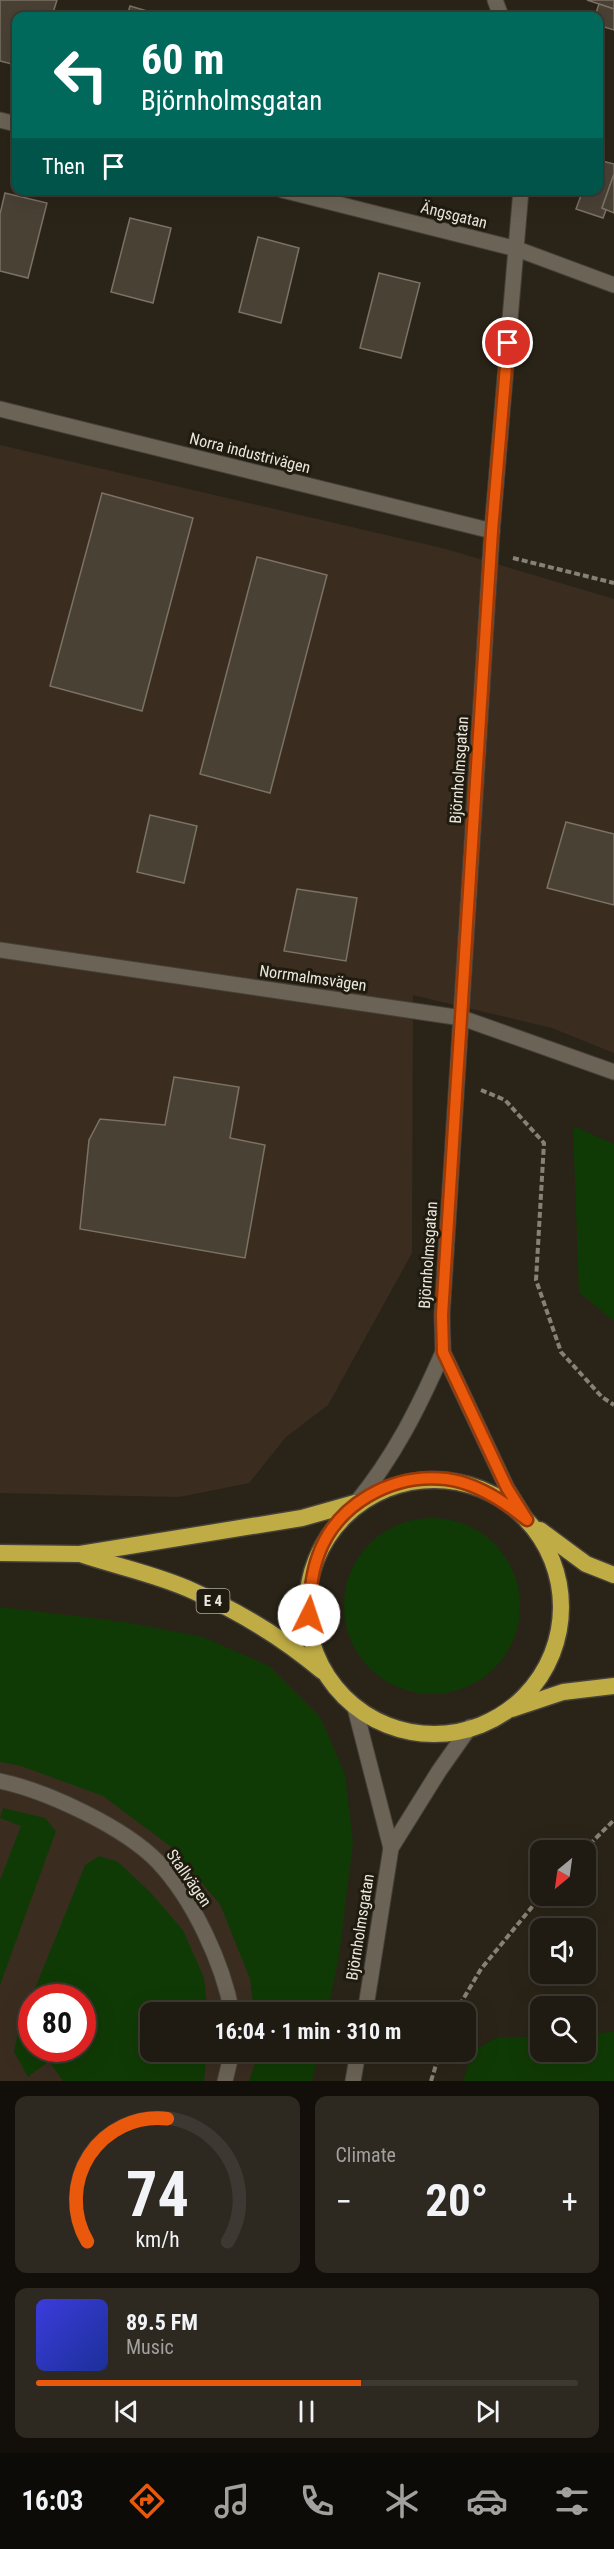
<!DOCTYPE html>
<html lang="en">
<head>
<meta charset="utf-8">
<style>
  :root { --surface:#201b12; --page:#2d2820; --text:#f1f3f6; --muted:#a2a19f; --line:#3d3932; --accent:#ea580c }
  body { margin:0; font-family:"Roboto Condensed",sans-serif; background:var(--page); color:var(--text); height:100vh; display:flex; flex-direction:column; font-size:22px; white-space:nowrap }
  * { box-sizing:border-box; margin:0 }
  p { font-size:20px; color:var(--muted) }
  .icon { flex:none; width:33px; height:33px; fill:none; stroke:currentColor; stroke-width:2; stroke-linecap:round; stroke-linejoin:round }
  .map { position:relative; height:2081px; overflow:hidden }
  .side { display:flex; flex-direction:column; gap:15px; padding:15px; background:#120f0a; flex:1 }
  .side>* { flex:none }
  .hud { position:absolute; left:12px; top:12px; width:591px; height:183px; border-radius:12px; box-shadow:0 6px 24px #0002,0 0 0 2px var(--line); background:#00695c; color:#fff; overflow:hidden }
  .needle { width:39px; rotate:209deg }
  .controls { position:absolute; left:530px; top:1840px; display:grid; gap:12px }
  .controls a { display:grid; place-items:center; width:66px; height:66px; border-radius:12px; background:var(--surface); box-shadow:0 6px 24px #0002,0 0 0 2px var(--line); font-size:30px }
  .speed { position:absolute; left:18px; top:1984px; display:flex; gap:12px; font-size:30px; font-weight:700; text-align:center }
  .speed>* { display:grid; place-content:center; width:78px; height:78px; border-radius:50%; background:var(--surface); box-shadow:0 6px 24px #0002,0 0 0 2px var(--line); line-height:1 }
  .speed .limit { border:9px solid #d22; background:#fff; color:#111 }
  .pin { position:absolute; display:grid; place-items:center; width:51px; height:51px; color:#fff; margin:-26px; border:3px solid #fff; border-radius:50%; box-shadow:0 2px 6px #0007 }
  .me { position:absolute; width:66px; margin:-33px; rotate:4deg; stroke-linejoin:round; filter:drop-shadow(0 0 4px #0008) }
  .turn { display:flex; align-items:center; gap:21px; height:126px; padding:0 30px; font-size:27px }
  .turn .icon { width:78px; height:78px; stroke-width:2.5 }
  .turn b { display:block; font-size:42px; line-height:51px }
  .then { display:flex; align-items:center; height:57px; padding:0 30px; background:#0003; gap:12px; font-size:22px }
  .big { font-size:45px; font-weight:700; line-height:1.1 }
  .side .tile { flex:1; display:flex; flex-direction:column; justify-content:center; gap:9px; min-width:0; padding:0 21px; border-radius:12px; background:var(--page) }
  .side .dial { align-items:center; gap:0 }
  .dial svg { height:156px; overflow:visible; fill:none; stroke:var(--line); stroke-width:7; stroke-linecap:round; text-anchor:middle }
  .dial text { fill:var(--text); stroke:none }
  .song { display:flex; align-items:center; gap:18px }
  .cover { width:72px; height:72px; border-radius:9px; background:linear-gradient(135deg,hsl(240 70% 55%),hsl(230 70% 35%)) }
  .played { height:6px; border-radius:3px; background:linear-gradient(90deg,var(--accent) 60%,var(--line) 60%) }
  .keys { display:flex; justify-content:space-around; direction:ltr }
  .heat { display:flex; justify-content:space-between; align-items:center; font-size:33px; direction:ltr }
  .side .tiles { flex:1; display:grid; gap:15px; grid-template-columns:1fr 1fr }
  .tile:last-child { grid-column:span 2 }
  .trip { position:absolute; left:140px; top:2002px; width:336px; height:60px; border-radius:12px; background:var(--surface); box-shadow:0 6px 24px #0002,0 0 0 2px var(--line); font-weight:700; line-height:60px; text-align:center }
  .tab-bar { display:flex; height:96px; justify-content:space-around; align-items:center; background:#0d0b07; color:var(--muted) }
  .tab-bar .icon { width:42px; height:42px }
  .tab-bar .active { color:var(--accent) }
  .tab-bar b { font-size:27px; color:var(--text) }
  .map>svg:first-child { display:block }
  .commercial { fill:#3a2d20; fill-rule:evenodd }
  .green { fill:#103a05; fill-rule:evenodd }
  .building { fill:#4a4135; stroke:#7b7164; stroke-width:1.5 }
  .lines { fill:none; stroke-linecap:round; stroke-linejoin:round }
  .minor-casing { stroke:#464139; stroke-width:17 }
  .trunk-casing { stroke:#464139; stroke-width:19 }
  .path { stroke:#868177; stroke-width:4; stroke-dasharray:6 3; stroke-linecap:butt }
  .minor { stroke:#6b6456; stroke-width:15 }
  .trunk { stroke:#bfac44; stroke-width:16 }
  .route-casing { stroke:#983908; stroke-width:15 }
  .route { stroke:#ea580c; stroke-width:10 }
  .labels { text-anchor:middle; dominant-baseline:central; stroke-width:6; stroke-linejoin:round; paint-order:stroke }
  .shield { fill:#201b0f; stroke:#aeaaa1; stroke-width:1.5 }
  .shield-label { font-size:15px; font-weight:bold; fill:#ebe7df }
  .street-label { font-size:16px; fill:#ebe7df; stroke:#201b0f }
</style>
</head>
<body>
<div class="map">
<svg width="614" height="2081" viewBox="0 0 614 2081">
  <rect width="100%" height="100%" fill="#2a2418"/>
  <g class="commercial">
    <polygon points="0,445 446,549 614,599 614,1053 552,1028 413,995 412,1253 328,1405 286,1437 249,1483 179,1497 0,1493"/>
    <path d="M 0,1751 L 105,1792 L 173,1843 L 228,1898 L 271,2013 L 150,2013 L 150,2052 L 273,2052 L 266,2081 L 0,2081 ZM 32,1998 L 82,1998 L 82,2049 L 32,2049 Z"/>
  </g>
  <g class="green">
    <polygon points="573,1126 614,1144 614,1321 579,1292"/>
    <circle cx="432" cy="1606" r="88"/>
    <polygon points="0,1607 124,1622 203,1637 269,1666 320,1717 345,1774 353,1842 338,1962 327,2013 254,2013 250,1979 220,1904 170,1846 103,1796 21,1766 0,1762"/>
    <polygon points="3,1808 45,1818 56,1831 0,1985 0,1880 21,1826 0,1818"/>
    <path d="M 99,1856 L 118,1862 L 150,1892 L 183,1930 L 204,1978 L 208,2013 L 150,2013 L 150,2052 L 207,2052 L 204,2081 L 63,2081 L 49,2061 L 28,2077 L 14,2052 L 19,2028 L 85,1865 ZM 32,1998 L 82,1998 L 82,2049 L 32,2049 Z"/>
    <polygon points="614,2032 614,2081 463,2081 473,2051 496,2038 540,2036 540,2052 585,2052 585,2034"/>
    <polygon points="259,2052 319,2052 312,2081 249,2081"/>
  </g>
  <g class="building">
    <polygon points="0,0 57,0 52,16 16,16 16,65 0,61"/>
    <polygon points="587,0 614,0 614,9"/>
    <polygon points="599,4 614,9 614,30 598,25 598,16 595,16"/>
    <polygon points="130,6 164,16 127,16"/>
    <polygon points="598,160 614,164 614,174 602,208 606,210 603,218 576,209 583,190 598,190"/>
    <polygon points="614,174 614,213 602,208"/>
    <polygon points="5,193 47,203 28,278 0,271 0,214"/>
    <polygon points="130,218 171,228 153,303 111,292"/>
    <polygon points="258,237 299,248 281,323 239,312"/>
    <polygon points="379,273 420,283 401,358 360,348"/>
    <polygon points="102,493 193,518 142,711 50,686"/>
    <polygon points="257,557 327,575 270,793 200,774"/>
    <polygon points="150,815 197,826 184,883 137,872"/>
    <polygon points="566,822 614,834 614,905 547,888"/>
    <polygon points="297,889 357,898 346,961 284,951"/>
    <polygon points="174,1077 239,1087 230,1138 265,1145 245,1258 80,1229 89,1140 100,1119 165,1125"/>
  </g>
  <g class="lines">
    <g class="minor-casing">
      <g id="minor">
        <polyline points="495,0 501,16"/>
        <polyline points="0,120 16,124"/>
        <polyline points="282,190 517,249 614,285"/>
        <polyline points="521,190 492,531 442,1315 443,1352 507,1488 527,1520"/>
        <polyline points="0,409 492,531"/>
        <polyline points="0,950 462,1018 614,1072"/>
        <path d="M 356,1503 C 394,1457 419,1407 443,1352"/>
        <polyline points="355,1708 391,1848"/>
        <path d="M 0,1781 C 47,1791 124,1827 158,1862 C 193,1899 223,1963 232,2013"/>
        <polyline points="365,2013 391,1848 439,1771 470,1727"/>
        <polyline points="225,2081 232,2052"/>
        <polyline points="353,2081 358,2052"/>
      </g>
    </g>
    <g class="trunk-casing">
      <g id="trunk">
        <circle cx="434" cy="1607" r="127"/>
        <polyline points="540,1530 586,1564 614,1575"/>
        <polyline points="0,1553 80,1554 302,1518 355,1503"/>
        <path d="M 83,1555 C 119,1567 159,1575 193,1591 C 240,1612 283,1638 322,1671"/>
        <polyline points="512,1709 563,1692 614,1686"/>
      </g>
    </g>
    <g class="path">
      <polyline points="513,558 614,583"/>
      <polyline points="481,1090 505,1100 544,1143 536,1280 561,1352 602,1397 614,1405"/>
      <polyline points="583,1851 614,1820"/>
      <polyline points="455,2013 481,1969 541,1896"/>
      <polyline points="431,2081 440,2052"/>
    </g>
    <use href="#minor" class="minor"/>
    <use href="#trunk" class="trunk"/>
  </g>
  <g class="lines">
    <g class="route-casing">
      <path id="route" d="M 309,1615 C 310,1595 311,1575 318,1556 C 336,1504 392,1473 446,1479 C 477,1483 504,1501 527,1520 L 507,1488 L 443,1352 L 442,1315 L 492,531 L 508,343"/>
    </g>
    <use href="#route" class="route"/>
  </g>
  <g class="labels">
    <rect class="shield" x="196.5" y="1589" width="33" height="24" rx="4.5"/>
    <g class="shield-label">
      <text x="213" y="1601">E 4</text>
    </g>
    <g class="street-label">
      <text transform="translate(454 215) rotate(14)">Ängsgatan</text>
      <text transform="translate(250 453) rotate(14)">Norra industrivägen</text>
      <text transform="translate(459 770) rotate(-86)">Björnholmsgatan</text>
      <text transform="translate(313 978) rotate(8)">Norrmalmsvägen</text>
      <text transform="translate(428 1255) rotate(-86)">Björnholmsgatan</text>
      <text transform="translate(189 1878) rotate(55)">Stallvägen</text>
      <text transform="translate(360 1927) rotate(-81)">Björnholmsgatan</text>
    </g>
  </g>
</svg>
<div class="controls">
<a><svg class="needle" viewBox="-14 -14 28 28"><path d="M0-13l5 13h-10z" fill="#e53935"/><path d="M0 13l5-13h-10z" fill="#a2a19f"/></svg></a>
<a><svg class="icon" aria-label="sound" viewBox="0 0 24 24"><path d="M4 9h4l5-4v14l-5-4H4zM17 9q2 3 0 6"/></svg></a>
<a><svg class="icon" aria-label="search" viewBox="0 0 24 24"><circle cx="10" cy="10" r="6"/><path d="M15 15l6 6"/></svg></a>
</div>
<div class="speed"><div class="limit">80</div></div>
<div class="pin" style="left:508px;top:343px;background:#d93025"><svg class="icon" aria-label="arrive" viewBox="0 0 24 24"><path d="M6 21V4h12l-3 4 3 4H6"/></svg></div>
<svg class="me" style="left:309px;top:1615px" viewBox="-20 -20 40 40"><circle r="19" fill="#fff"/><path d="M0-13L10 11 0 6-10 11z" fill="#ea580c"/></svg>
<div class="trip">16:04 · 1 min · 310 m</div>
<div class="hud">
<div class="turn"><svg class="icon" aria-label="left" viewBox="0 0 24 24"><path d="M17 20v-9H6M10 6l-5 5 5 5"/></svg><div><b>60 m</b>Björnholmsgatan</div></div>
<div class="then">Then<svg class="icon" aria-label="arrive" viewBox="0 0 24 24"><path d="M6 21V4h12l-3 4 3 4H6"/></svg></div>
</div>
</div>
<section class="side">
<div class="tiles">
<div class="tile dial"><svg viewBox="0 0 100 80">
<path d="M14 69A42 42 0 1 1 86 69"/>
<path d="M14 69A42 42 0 0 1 55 6" stroke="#ea580c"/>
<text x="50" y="56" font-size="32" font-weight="700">74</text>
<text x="50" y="72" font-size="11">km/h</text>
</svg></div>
<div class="tile"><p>Climate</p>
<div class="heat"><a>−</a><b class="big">20°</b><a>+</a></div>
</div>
<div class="tile">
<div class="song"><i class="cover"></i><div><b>89.5 FM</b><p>Music</p></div></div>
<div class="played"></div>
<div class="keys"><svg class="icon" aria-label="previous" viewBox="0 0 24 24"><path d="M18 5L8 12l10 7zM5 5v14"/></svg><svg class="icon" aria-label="pause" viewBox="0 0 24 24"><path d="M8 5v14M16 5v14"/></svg><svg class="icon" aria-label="next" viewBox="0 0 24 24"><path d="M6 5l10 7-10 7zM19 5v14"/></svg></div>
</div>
</div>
</section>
<nav class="tab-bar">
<b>16:03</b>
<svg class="icon active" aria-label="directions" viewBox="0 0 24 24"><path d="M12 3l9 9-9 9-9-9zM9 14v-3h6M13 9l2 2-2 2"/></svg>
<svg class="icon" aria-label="music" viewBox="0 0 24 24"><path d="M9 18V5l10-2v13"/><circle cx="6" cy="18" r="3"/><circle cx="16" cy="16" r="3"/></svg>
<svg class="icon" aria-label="phone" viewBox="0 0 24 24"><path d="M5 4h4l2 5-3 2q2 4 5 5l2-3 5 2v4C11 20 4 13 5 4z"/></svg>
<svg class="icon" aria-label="climate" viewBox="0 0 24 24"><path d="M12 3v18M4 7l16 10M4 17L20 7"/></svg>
<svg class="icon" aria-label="car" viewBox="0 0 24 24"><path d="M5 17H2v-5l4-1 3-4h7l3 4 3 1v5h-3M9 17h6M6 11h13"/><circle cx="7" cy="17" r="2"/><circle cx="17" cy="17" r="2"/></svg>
<svg class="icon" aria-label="filters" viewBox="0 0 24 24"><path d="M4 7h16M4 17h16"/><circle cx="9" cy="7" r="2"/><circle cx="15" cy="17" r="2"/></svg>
</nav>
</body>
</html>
